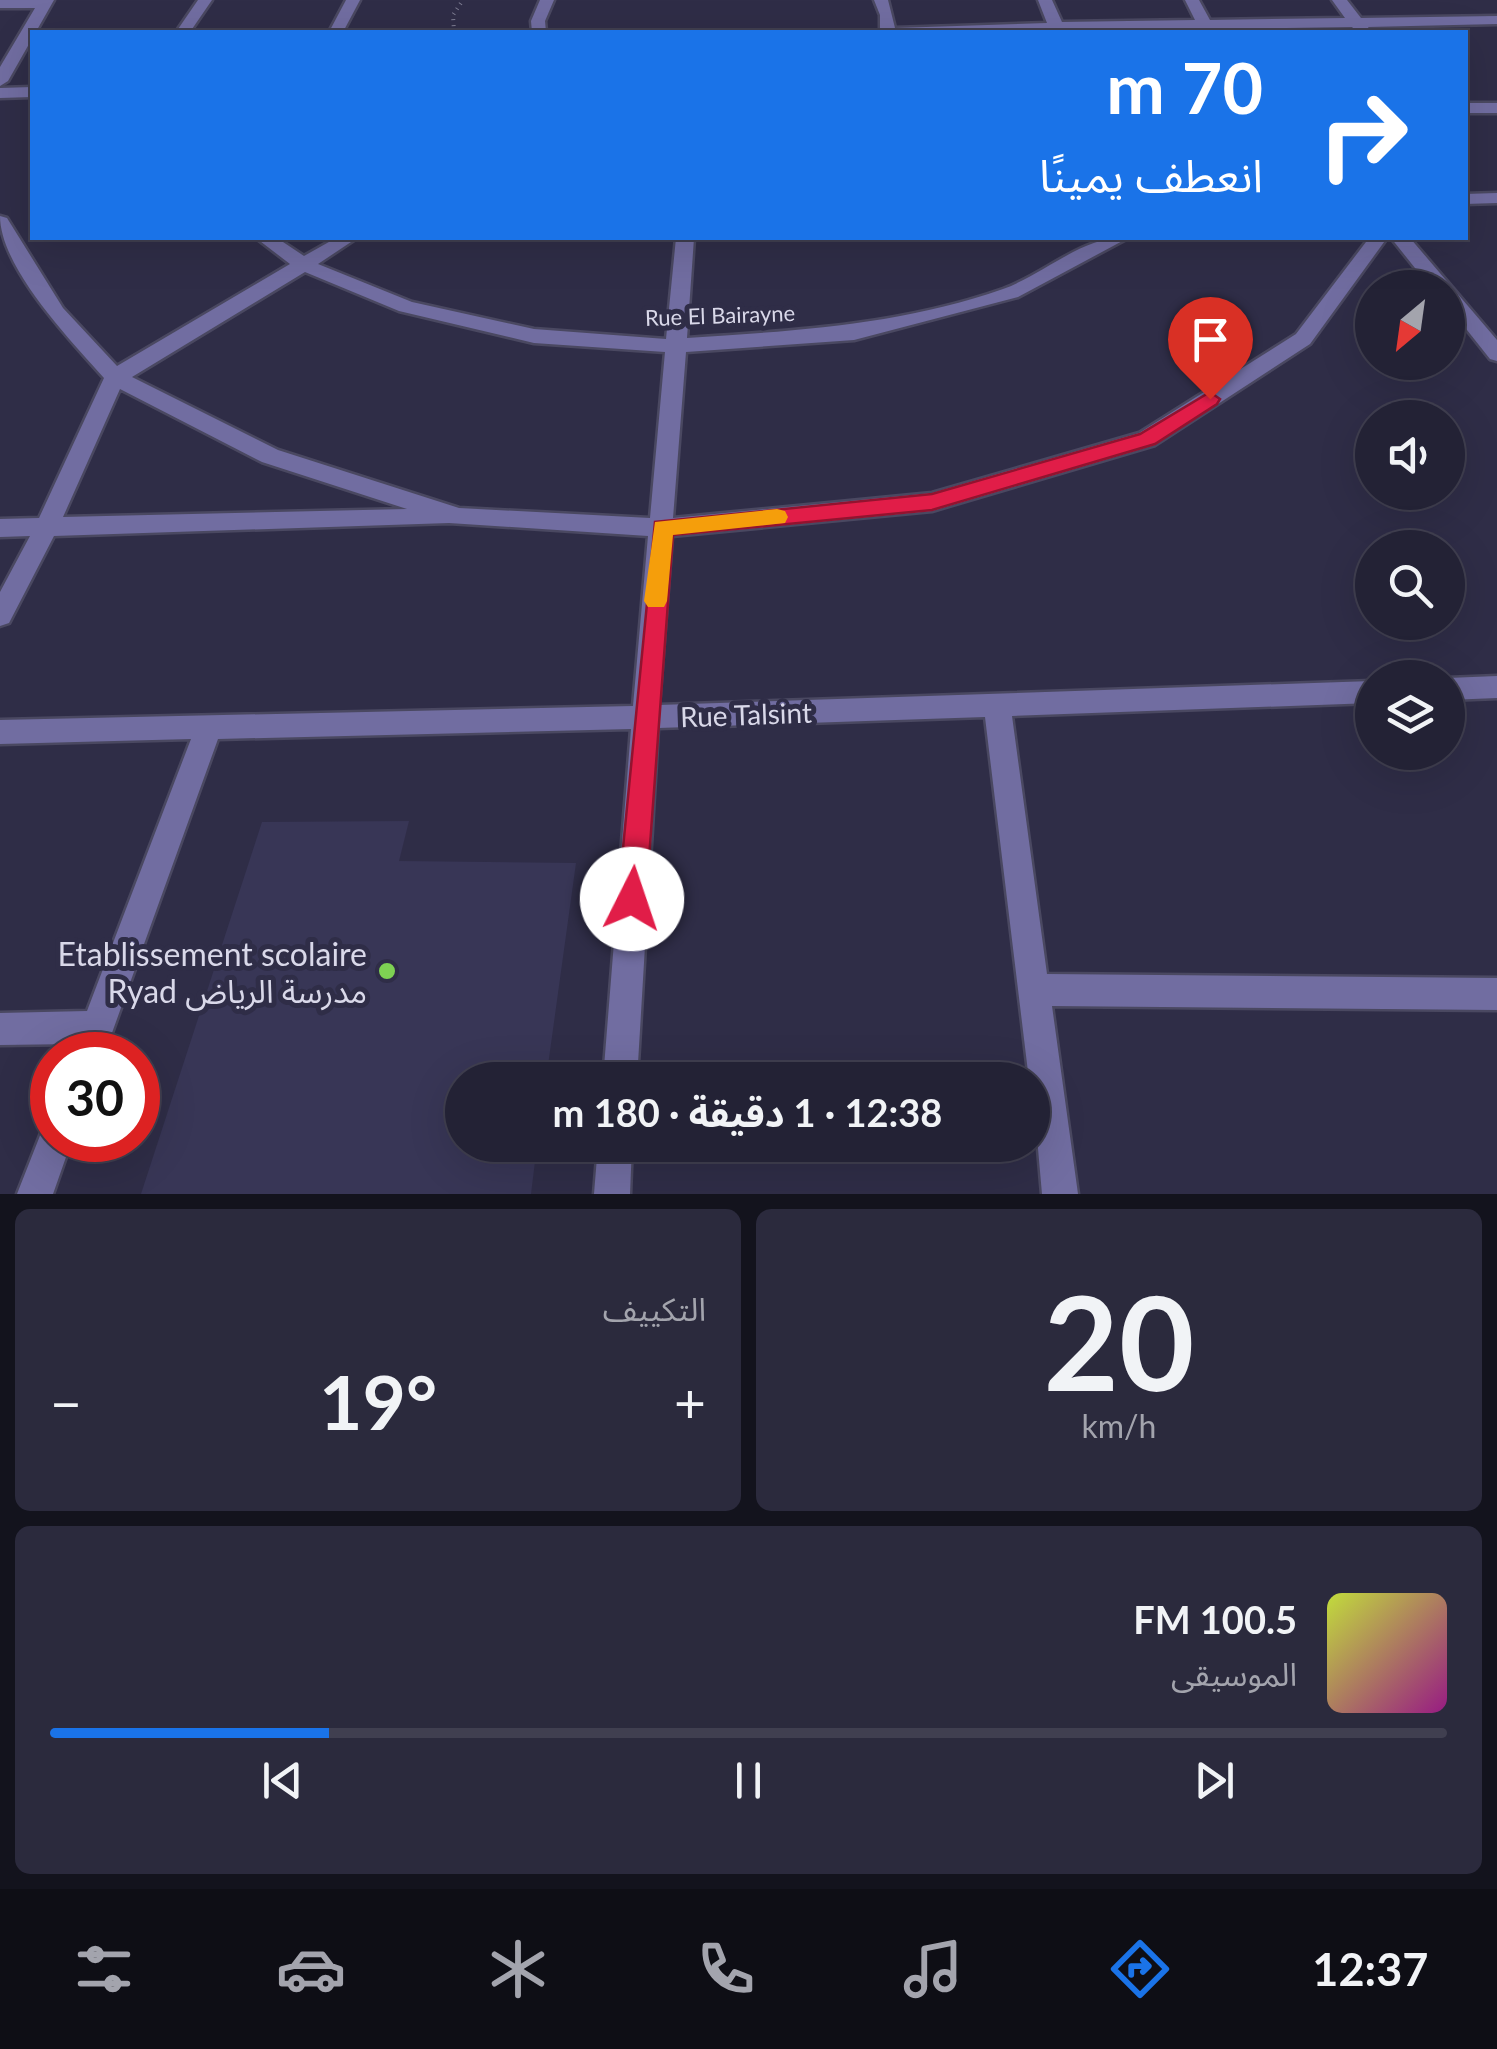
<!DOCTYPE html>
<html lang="ar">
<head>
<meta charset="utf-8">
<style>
  :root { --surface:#232235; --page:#2b2a3d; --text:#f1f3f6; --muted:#a3a4ad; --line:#403f50; --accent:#1a73e8 }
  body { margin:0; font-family:Lato,"Noto Sans Arabic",sans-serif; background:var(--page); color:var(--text); direction:rtl; height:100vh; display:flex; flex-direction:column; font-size:38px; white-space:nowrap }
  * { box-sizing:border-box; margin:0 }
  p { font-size:32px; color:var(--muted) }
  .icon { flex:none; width:55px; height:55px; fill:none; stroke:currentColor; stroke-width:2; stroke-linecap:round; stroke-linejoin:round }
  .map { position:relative; height:1194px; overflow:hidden; direction:ltr }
  .panel { display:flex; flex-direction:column; gap:15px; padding:15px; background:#13131d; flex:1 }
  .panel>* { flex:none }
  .banner { position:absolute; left:30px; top:30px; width:1438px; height:210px; border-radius:0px; box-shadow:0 10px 40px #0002,0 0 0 2px var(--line); direction:rtl; background:#1a73e8; color:#fff; overflow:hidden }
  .needle { width:65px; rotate:209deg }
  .controls { position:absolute; left:1355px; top:270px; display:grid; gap:20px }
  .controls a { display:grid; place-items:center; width:110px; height:110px; border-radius:50%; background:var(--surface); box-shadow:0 10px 40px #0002,0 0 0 2px var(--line); font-size:50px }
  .speed { position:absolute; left:30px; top:1032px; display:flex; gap:20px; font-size:50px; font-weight:700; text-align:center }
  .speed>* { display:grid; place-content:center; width:130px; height:130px; border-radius:50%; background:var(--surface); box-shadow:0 10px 40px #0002,0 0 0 2px var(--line); line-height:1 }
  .speed .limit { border:15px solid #d22; background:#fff; color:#111 }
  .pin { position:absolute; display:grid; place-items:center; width:85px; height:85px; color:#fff; margin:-102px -42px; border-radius:50% 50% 50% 0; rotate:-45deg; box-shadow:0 0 10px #0007 }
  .pin .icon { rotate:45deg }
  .me { position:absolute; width:110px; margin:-55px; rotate:4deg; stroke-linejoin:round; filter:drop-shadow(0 0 8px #0008) }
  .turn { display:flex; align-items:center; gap:35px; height:210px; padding:0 40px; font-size:45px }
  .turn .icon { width:130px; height:130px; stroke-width:2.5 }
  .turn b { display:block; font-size:70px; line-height:85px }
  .big { font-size:75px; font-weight:700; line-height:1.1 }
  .panel .card { flex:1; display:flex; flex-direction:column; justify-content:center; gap:15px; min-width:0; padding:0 35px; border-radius:15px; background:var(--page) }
  .panel .dial { align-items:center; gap:0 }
  .dial b { font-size:130px; line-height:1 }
  .song { display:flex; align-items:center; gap:30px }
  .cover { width:120px; height:120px; border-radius:15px; background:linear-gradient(135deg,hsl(70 70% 55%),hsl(310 70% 35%)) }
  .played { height:10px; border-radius:5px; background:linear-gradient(90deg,var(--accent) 20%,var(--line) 20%) }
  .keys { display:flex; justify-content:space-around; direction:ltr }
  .heat { display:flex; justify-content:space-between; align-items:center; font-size:55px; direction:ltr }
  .panel .tiles { flex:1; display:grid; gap:15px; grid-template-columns:1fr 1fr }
  .card:last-child { grid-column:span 2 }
  .trip { position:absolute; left:445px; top:1062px; width:605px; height:100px; border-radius:50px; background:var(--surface); box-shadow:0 10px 40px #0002,0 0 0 2px var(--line); font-weight:700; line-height:100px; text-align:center; direction:rtl }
  .tab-bar { display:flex; height:160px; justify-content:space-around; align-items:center; background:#0e0e15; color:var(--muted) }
  .tab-bar .icon { width:70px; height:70px }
  .tab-bar .selected { color:var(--accent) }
  .tab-bar b { font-size:45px; color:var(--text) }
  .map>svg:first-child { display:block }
  .built { fill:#383656 }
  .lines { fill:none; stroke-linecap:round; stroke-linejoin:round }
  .minor-casing { stroke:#4a4861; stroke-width:5 }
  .path { stroke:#7f7e93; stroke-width:4; stroke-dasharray:1 5; stroke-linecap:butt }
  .minor { fill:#716da1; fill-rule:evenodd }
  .route { fill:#e11d48; stroke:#92132f; stroke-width:2.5 }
  .slow { fill:#f59e0b }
  .poi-dot { fill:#7ed153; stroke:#2f2d47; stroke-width:4 }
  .labels { text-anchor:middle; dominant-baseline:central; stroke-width:10; stroke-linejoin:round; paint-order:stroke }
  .far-street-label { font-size:22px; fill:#d9d8e9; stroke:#2f2d47 }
  .street-label { font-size:28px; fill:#d9d8e9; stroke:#2f2d47 }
  .near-poi-label { font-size:32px; fill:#d9d8e9; stroke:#2f2d47; text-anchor:end }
</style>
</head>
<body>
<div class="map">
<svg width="1497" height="1194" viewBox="0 0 1497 1194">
  <rect width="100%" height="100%" fill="#2f2d47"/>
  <polygon class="built" points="409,821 399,861 576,863 546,1080 462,1080 462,1145 537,1145 531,1194 141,1194 262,822"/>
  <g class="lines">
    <g class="minor-casing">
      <g id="minor">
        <polygon points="0,0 54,0 8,81 0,86 0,67 35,8 0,8"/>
        <polygon points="198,0 212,0 190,32 176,32"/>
        <polygon points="346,0 360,0 343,32 329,32"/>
        <polygon points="540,0 554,0 545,21 546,32 532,32 531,21"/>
        <polygon points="874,0 888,0 895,28 1047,23 1038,0 1052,0 1062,22 1195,20 1185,0 1199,0 1210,20 1345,18 1332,0 1347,0 1361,18 1497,16 1497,24 1368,27 1371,32 1357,32 1352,27 1215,29 1216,32 1200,29 880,32 880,15"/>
        <polygon points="32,87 32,97 0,98 0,88"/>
        <rect x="1465" y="103" width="32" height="10"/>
        <polygon points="1497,193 1497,203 1465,204 1465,194"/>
        <path d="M 0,216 L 7,218 L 63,308 L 117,366 L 290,264 L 256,238 L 277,238 L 304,256 L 336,238 L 357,238 L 318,264 L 412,302 L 534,329 L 666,339 L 676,238 L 694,238 L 687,338 C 794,331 901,325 1003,289 C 1045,274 1083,235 1128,238 L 1018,297 L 854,340 L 686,352 L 673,518 L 932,493 L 1139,433 L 1296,334 L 1369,238 L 1387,238 L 1310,344 L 1155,445 L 932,511 L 672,536 L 659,705 L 1372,681 L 1372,703 L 1012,716 L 1047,974 L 1497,978 L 1497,1010 L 1052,1006 L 1078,1194 L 1042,1194 L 1032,1080 L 1029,1080 L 985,717 L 658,728 L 637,1080 L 603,1080 L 631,729 L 218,739 L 104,1055 L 70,1055 L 75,1044 L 0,1045 L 0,1013 L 87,1011 L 191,739 L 0,744 L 0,720 L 633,706 L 648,536 L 449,523 L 54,536 L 9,623 L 0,626 L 0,592 L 30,536 L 0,537 L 0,519 L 39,518 L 104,378 C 70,340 0,267 0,216 ZM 305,272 L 399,311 L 534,343 L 665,352 L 650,518 L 459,508 L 278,450 L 132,377 ZM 120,389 L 262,462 L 407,509 L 63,517 Z"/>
        <polygon points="1391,238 1410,238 1497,340 1497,361 1490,359 1448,306 1448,288 1431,288"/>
        <polygon points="1497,676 1497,698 1448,700 1448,678"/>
        <polygon points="52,1124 52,1140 72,1140 53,1194 17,1194 43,1128"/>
        <polygon points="598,1145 632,1145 630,1194 594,1194"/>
      </g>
    </g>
    <polyline class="path" points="454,32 453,15 463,0"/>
    <use href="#minor" class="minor"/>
  </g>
  <polygon class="route" points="1210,392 1220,399 1217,404 1155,444 932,510 673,535 646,899 642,908 632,912 623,908 618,899 655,522 932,494 1140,434"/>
  <polygon class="slow" points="777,509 785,511 788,517 785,523 673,535 667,601 664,607 648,607 644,601 655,522"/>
  <circle class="poi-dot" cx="387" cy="971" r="10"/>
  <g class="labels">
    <g class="far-street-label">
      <text transform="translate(720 315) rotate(-2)">Rue El Bairayne</text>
    </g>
    <g class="street-label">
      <text transform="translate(746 714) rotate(-2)">Rue Talsint</text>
    </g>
    <g class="near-poi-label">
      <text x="367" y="953">Etablissement scolaire<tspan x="367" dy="37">Ryad مدرسة الرياض</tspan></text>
    </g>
  </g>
</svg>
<div class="controls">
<a><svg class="needle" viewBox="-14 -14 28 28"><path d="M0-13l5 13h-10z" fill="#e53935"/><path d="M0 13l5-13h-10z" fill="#a3a4ad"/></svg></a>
<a><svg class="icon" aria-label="sound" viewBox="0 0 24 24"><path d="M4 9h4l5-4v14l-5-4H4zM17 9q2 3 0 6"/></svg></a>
<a><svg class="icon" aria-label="search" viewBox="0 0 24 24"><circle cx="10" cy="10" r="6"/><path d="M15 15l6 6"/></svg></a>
<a><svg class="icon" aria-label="layers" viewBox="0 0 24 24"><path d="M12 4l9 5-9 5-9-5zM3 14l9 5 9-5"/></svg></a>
</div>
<div class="speed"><div class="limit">30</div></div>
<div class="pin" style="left:1210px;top:399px;background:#d93025"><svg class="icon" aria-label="arrive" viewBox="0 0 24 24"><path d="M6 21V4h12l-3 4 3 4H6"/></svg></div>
<svg class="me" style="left:632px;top:899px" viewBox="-20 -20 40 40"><circle r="19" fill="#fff"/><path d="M0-13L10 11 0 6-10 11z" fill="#e11d48"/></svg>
<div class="trip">12:38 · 1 دقيقة · 180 m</div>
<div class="banner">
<div class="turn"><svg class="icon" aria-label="right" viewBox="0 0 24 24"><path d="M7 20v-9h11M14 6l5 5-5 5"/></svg><div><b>70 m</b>انعطف يمينًا</div></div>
</div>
</div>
<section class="panel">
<div class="tiles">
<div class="card dial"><b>20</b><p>km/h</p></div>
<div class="card"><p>التكييف</p>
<div class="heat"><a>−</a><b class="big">19°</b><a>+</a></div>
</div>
<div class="card">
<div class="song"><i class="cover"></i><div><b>100.5 FM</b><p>الموسيقى</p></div></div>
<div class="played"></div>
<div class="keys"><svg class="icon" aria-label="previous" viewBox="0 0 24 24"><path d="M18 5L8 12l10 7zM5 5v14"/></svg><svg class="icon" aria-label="pause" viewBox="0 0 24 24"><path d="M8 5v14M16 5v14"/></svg><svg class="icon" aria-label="next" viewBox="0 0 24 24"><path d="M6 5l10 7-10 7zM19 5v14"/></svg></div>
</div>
</div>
</section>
<nav class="tab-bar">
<b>12:37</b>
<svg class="icon selected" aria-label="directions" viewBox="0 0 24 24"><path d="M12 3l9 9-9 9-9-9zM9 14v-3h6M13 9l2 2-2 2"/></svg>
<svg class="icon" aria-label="music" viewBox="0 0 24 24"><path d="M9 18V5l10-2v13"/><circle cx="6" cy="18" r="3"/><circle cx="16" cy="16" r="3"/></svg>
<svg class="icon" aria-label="phone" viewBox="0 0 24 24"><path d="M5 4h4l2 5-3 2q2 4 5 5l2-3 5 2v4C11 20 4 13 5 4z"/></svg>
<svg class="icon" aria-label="climate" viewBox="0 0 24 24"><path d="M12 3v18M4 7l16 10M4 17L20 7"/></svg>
<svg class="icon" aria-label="car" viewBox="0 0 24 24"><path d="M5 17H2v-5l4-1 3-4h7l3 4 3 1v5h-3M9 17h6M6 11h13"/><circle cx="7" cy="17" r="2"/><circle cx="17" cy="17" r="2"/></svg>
<svg class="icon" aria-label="filters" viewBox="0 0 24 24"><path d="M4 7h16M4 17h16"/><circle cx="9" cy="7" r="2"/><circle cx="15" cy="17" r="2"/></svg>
</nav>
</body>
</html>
